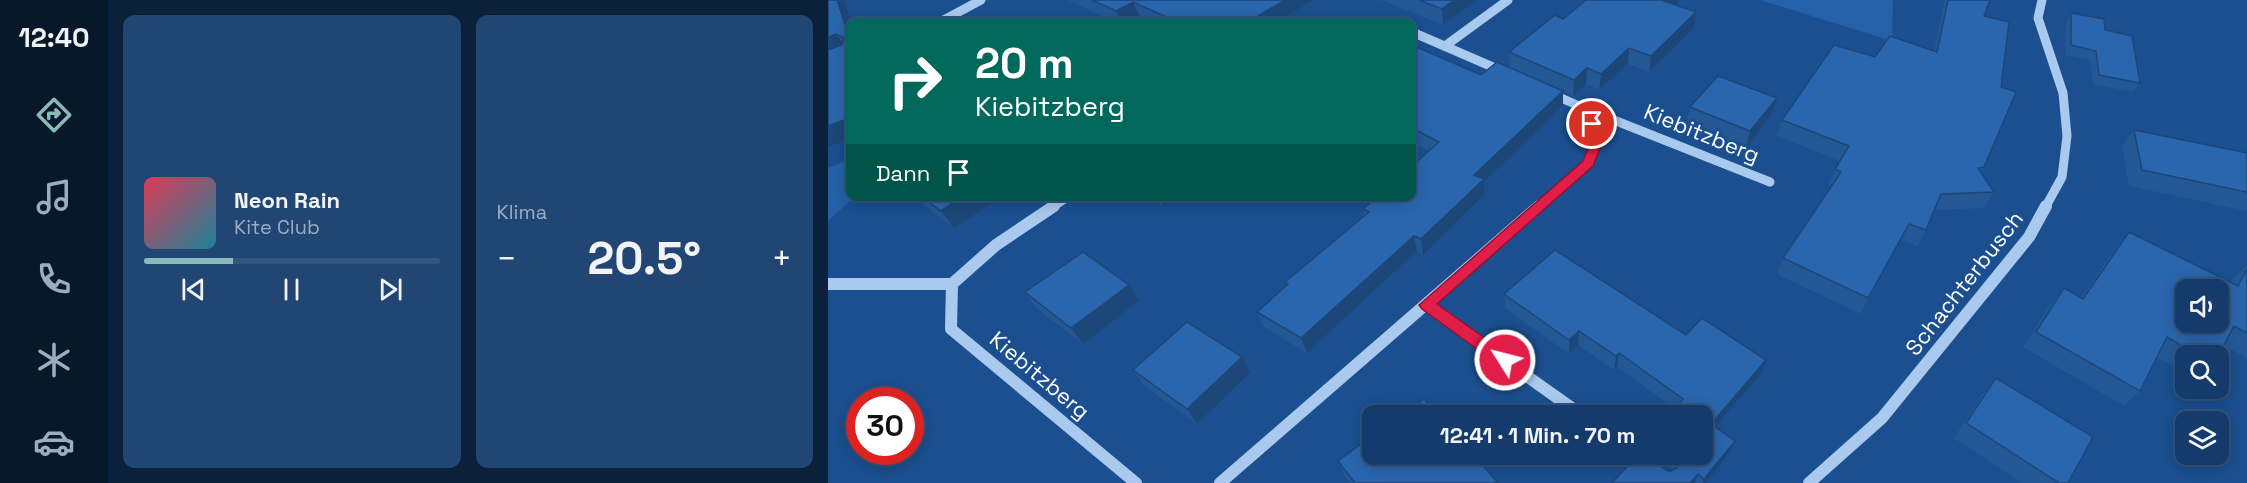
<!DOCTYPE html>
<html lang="de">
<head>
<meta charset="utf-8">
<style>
  :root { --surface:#143b6b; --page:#214673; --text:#f1f3f6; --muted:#9dadc1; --line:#33557e; --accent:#8bbbb9 }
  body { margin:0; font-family:"Space Grotesk",sans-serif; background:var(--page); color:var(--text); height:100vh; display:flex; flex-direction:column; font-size:22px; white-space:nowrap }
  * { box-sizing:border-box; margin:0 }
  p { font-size:20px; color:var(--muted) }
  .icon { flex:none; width:33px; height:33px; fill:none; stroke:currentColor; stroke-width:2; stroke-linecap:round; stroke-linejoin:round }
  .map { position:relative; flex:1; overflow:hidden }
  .sheet { display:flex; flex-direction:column; gap:15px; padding:15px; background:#0b203b; width:720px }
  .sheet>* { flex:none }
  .banner { position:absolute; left:18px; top:18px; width:570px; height:183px; border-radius:12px; box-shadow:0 3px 15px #0003,0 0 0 2px var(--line); background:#00695c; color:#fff; overflow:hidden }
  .controls { position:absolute; left:1347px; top:279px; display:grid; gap:12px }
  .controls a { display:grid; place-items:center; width:54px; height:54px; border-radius:12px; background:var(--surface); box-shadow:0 3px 15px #0003,0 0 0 2px var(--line); font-size:30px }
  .speed { position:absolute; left:18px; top:387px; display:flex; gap:12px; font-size:30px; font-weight:700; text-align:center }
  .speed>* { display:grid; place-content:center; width:78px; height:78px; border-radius:50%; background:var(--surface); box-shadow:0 3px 15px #0003,0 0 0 2px var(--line); line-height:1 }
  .speed .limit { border:9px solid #d22; background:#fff; color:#111 }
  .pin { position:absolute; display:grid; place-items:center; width:51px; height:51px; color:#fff; margin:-26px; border:3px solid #fff; border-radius:50%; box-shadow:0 2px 6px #0007 }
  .me { position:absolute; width:66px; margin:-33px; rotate:306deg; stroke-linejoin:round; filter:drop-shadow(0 0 4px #0008) }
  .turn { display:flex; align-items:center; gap:21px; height:126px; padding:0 30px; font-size:27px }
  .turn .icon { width:78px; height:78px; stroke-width:2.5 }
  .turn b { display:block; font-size:42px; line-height:51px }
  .then { display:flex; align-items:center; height:57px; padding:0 30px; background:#0003; gap:12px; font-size:22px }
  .big { font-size:45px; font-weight:800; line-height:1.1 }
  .sheet .widget { flex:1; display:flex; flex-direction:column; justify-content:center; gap:9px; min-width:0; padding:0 21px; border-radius:12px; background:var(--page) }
  .song { display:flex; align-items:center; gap:18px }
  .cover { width:72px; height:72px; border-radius:9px; background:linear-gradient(135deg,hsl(350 70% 55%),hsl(190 70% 35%)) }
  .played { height:6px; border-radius:3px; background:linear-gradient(90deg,var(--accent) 30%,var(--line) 30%) }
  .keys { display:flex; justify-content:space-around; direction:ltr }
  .heat { display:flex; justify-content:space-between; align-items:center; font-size:33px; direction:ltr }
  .sheet .tiles { flex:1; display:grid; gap:15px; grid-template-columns:repeat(2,1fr) }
  .trip { position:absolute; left:534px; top:405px; width:351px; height:60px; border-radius:12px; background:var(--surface); box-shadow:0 3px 15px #0003,0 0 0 2px var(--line); font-weight:800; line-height:60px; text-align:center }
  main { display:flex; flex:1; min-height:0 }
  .tab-bar { display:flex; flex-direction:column; width:108px; justify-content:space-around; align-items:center; background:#08182b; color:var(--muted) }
  .tab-bar .icon { width:42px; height:42px }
  .tab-bar .selected { color:var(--accent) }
  .tab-bar b { font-size:27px; color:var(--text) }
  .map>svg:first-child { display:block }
  .green { fill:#2461a8 }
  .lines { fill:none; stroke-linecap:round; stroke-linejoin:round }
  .minor-far1 { stroke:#a9c9ee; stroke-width:9 }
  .minor { stroke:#a9c9ee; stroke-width:12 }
  .wall { fill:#245895 }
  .shaded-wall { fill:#1d4779 }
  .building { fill:#2a66ad; stroke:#1d4779; stroke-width:1.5; fill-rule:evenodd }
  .route { fill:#e11d48; stroke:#92132f; stroke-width:1.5 }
  .labels { text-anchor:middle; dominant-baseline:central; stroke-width:6; stroke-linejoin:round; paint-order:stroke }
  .street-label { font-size:22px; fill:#fff; stroke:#1b4f8f }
</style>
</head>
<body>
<main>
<nav class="tab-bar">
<b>12:40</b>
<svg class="icon selected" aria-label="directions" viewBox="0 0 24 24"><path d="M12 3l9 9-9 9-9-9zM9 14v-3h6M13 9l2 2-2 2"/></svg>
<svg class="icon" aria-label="music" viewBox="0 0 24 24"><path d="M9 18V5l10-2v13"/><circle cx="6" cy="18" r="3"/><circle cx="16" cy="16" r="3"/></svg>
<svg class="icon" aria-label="phone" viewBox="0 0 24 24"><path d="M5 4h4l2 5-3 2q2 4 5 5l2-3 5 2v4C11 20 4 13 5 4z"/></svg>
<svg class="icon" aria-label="climate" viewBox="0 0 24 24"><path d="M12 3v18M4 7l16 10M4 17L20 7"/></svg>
<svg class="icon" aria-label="car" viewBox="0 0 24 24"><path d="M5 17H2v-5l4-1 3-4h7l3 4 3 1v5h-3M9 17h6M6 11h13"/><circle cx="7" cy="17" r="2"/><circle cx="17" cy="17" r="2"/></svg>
</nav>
<section class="sheet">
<div class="tiles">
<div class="widget">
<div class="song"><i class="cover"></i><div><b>Neon Rain</b><p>Kite Club</p></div></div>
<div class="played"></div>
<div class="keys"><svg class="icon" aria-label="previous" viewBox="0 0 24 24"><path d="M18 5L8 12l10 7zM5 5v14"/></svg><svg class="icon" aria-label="pause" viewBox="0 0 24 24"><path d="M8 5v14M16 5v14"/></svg><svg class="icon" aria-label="next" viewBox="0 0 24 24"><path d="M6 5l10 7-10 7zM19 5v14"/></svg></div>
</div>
<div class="widget"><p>Klima</p>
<div class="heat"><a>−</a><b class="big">20.5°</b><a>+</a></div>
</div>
</div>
</section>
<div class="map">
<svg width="1419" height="483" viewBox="0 0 1419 483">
  <rect width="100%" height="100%" fill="#1b4f8f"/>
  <g class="green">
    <polygon points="932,0 1065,0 1064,41"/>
    <polygon points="22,159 22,196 26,197 0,221 0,168"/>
  </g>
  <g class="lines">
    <g class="minor-far1">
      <polyline points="1214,0 1210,18 1235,93 1239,136 1234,177 1217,208"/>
      <polyline points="112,22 153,0"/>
      <polyline points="525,22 543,22"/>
      <polyline points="584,32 674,71"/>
      <polyline points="617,46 680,0"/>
      <polyline points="758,109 942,182"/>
      <polyline points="223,208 241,196"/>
      <polyline points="709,208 761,163 770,138 758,109 724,94"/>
    </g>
    <g class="minor">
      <polyline points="226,206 168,245 124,284 123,329 308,483"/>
      <polyline points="0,284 124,284"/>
      <polyline points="599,305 755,416"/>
      <polyline points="392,483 711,206"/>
      <polyline points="981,483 1054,418 1201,237 1218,206"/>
    </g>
  </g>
  <g class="wall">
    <polygon points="0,0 16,0 23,22 22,22 22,139 0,147"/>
    <polygon points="240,0 485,0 449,22 324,22 312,17 301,22 287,22"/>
    <polygon points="553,0 649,0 615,25"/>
    <polygon points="758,0 849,0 849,3 847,5 866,28 821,72 800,64 771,90 758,84 745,96 735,92 735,106 656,182 657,194 595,255 589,251 479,353 436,327 429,312 459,285 457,282 536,215 535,209 601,151 584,142 584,45 653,75 681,67 681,52 735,19"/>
    <polygon points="1117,0 1162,0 1156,16 1156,167 1153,172 1166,192 1156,208 1107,210 1098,230 1090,246 1073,240 1032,314 949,274 955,258 1003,186 1000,185 1007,169 1012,161 949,136 954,120 1047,57 1106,51"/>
    <polygon points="1243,13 1277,30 1312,83 1305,92 1265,84 1262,60 1237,55 1238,22"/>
    <polygon points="862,107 944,114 918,148 859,124"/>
    <polygon points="1306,130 1419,153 1419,211 1301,186 1294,147"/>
    <polygon points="87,196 175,196 126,228 92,202"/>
    <polygon points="319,196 351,196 336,207"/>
    <polygon points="1301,232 1403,283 1406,277 1419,265 1419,358 1396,346 1390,356 1358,356 1358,373 1329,357 1312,391 1296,406 1195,347 1222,305 1236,288 1253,298 1287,249"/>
    <polygon points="301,285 311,301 255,344 209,309 197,292"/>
    <polygon points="676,294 858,335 933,374 887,427 901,453 878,483 784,483 838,470 842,471 845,470 825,454 874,454 847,409 789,367 786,370 750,345 741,354 677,308"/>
    <polygon points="305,370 422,373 369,424 315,385"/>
    <polygon points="1168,378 1240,483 1194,483 1126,438 1155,394"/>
    <polygon points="510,461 670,483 522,483 516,475"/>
  </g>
  <g class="shaded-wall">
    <polygon points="9,0 16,0 23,22 22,22 22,40"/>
    <polygon points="457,0 485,0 449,22 420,22"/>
    <polygon points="626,0 649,0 615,25 614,9"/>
    <polygon points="838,0 849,0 849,3 834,17 836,1"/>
    <polygon points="305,2 312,17 301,22 293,22 288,11"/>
    <polygon points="868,12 866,28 821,72 823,56"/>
    <polygon points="8,34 21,50 0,58 0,37"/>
    <polygon points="801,48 800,64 771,90 773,74"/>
    <polygon points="759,68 758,84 745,96 746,80"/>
    <polygon points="735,91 735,106 656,182 657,194 595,255 593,239 646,175"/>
    <polygon points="949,98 944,114 918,148 922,131"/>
    <polygon points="22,108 22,139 0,147 0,126 19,109"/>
    <polygon points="136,196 175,196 126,228 113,211"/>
    <polygon points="331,196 351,196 336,207"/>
    <polygon points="586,236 589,251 479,353 473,338"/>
    <polygon points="301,285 311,301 255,344 243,328"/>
    <polygon points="751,331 750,345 741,354 741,340"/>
    <polygon points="791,353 789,367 786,370 788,356"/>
    <polygon points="414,357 422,373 369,424 359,409"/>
    <polygon points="938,360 933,374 878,437 883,424"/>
    <polygon points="907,441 901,453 878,483 875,483 876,479"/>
    <polygon points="870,474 867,483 862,483"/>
  </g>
  <g class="building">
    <polygon points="0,0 9,0 22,40 22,108 19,109 21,118 0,126 0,50 14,45 16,38 8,34 0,37"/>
    <polygon points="264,0 457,0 420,22 350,22 305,2 288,11"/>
    <polygon points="591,0 626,0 614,9"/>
    <polygon points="758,0 838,0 836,1 868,12 823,56 801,48 773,74 759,68 746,80 681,52 727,15 735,19"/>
    <polygon points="1120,0 1162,0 1156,16 1181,22 1173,87 1188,92 1156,167 1150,168 1166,192 1113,194 1098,230 1081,224 1040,298 955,258 1013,172 1007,169 1021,146 954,120 1006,45 1047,57 1062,36 1109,52"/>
    <polygon points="1243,13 1276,19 1277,30 1304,36 1312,83 1271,75 1268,51 1243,45"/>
    <polygon points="584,45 653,75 669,62 735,91 646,175 656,179 593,239 586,236 473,338 429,312 460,284 457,282 541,212 535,209 549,196 584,196 584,166 611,142 584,128"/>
    <polygon points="890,76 949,98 922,131 862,107"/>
    <polygon points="1306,130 1419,153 1419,192 1314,170"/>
    <polygon points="93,196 136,196 113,211"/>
    <path d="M 1301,232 L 1410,286 L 1419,269 L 1419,333 L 1406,326 L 1390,356 L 1372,356 L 1339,337 L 1312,391 L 1208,332 L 1236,288 L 1255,299 ZM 1358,290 L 1390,290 L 1390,322 L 1358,322 Z"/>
    <polygon points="727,250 858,335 874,318 938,360 883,424 907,441 876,479 870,474 862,483 784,483 811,454 817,454 838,470 842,471 849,468 851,463 848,456 846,454 874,454 874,416 842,416 855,399 791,353 788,356 751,331 741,340 676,294"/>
    <polygon points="255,252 301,285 243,328 197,292"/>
    <polygon points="359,322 414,357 359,409 305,370"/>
    <polygon points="1168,378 1265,437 1240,483 1231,483 1138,423"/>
    <polygon points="596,399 610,416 573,416"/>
    <polygon points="544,436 544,454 645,454 670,483 527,483 510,461"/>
  </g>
  <polygon class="route" points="764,120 768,121 776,138 765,166 609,304 682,356 685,360 682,365 677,367 671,365 594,309 591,305 755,161 764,138 758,124"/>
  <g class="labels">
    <g class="street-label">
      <text transform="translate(874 133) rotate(22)">Kiebitzberg</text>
      <text transform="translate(1136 283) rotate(-52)">Schachterbusch</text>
      <text transform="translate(212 375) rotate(40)">Kiebitzberg</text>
    </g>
  </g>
</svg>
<div class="controls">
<a><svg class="icon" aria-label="sound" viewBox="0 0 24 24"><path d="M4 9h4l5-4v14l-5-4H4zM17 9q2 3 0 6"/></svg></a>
<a><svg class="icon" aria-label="search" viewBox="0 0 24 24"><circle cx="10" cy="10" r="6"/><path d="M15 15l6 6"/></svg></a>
<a><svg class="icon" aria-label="layers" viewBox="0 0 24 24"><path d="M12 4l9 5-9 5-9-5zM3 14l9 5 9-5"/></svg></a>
</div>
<div class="speed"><div class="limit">30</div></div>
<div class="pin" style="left:764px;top:124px;background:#d93025"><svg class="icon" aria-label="arrive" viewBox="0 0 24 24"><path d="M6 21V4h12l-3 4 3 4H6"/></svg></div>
<svg class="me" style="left:677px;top:360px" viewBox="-20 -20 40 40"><circle r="17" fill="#e11d48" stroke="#fff" stroke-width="3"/><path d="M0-11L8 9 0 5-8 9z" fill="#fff"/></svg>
<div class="trip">12:41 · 1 Min. · 70 m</div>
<div class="banner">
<div class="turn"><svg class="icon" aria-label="right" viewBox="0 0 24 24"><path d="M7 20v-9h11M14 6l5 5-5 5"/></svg><div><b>20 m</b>Kiebitzberg</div></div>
<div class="then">Dann<svg class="icon" aria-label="arrive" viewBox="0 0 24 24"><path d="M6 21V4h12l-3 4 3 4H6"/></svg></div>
</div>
</div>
</main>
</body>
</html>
